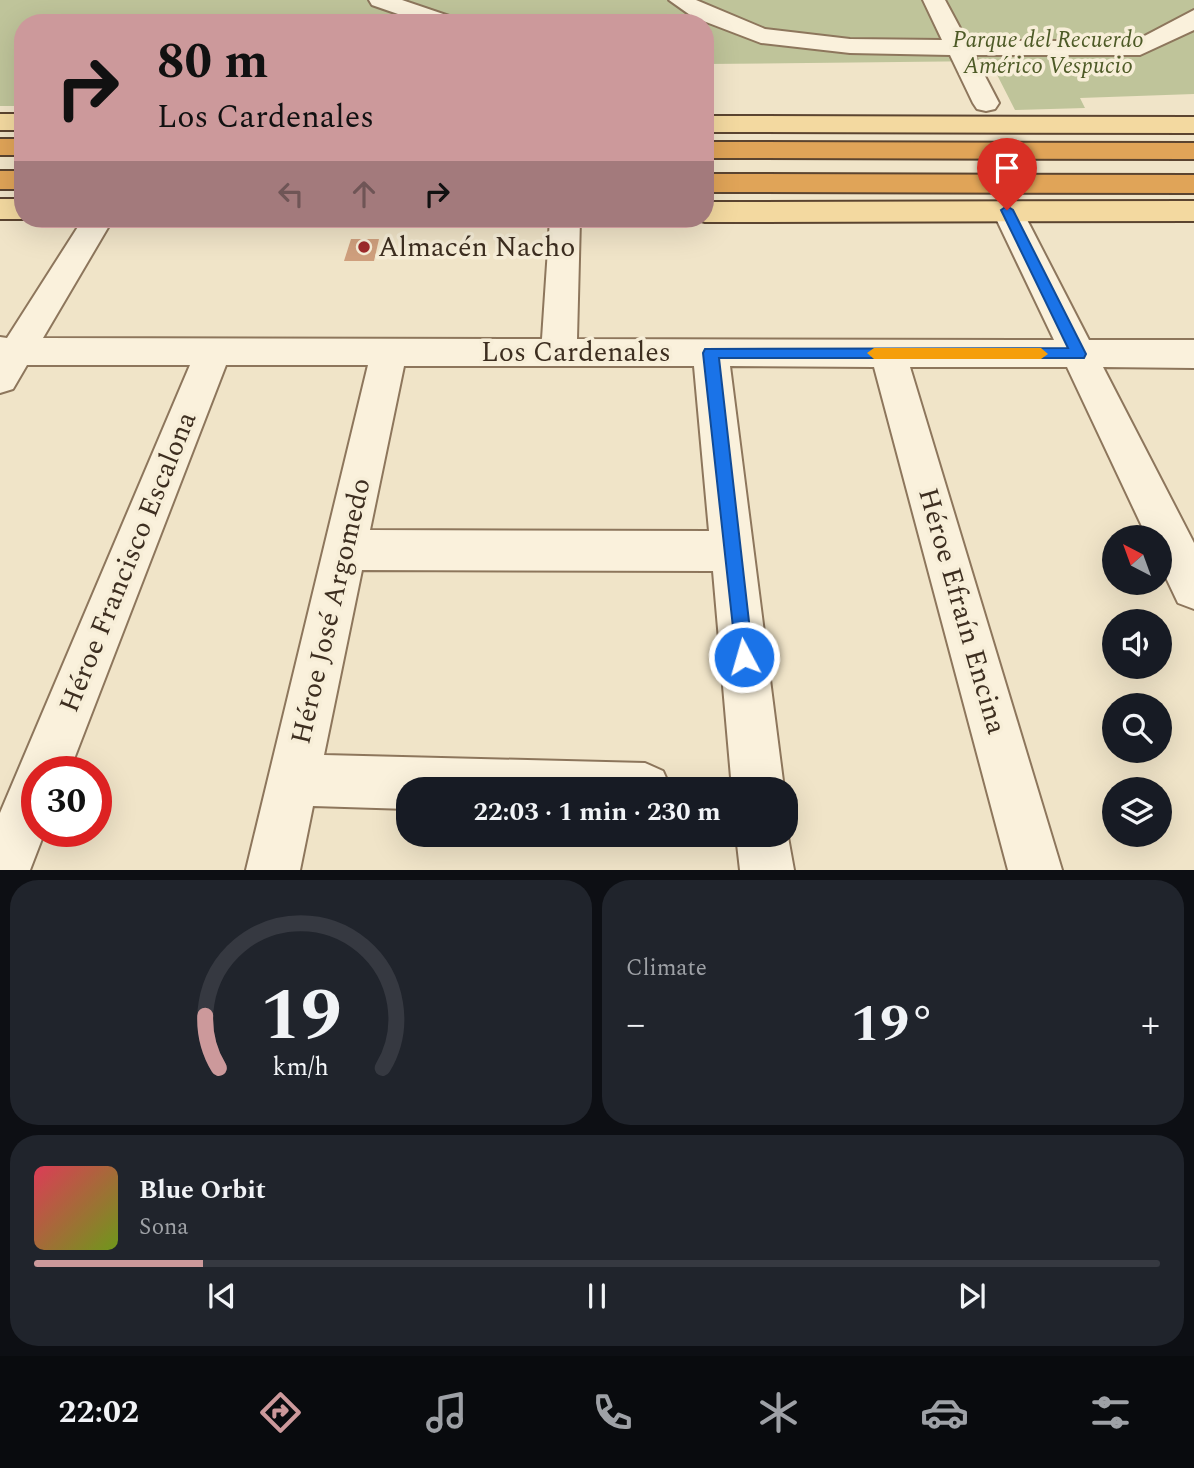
<!DOCTYPE html>
<html lang="en">
<head>
<meta charset="utf-8">
<style>
  :root { --surface:#171b24; --page:#20242c; --text:#f1f3f6; --muted:#9ea1a6; --line:#363941; --accent:#cc999b }
  body { margin:0; font-family:Spectral,serif; background:var(--page); color:var(--text); height:100vh; display:flex; flex-direction:column; font-size:26px; white-space:nowrap }
  * { box-sizing:border-box; margin:0 }
  p { font-size:23px; color:var(--muted) }
  .icon { flex:none; width:38px; height:38px; fill:none; stroke:currentColor; stroke-width:2; stroke-linecap:round; stroke-linejoin:round }
  .map { position:relative; height:870px; overflow:hidden }
  .details { display:flex; flex-direction:column; gap:10px; padding:10px; background:#0d0f14; flex:1 }
  .details>* { flex:none }
  .banner { position:absolute; left:14px; top:14px; width:700px; height:214px; border-radius:28px; box-shadow:0 7px 28px #0002; background:#cc999b; color:#111; overflow:hidden }
  .needle { width:46px; rotate:319deg }
  .buttons { position:absolute; left:1102px; top:525px; display:grid; gap:14px }
  .buttons a { display:grid; place-items:center; width:70px; height:70px; border-radius:50%; background:var(--surface); box-shadow:0 7px 28px #0002; font-size:35px }
  .speed { position:absolute; left:21px; top:756px; display:flex; gap:14px; font-size:35px; font-weight:700; text-align:center }
  .speed>* { display:grid; place-content:center; width:91px; height:91px; border-radius:50%; background:var(--surface); box-shadow:0 7px 28px #0002; line-height:1 }
  .speed .limit { border:10px solid #d22; background:#fff; color:#111 }
  .pin { position:absolute; display:grid; place-items:center; width:60px; height:60px; color:#fff; margin:-72px -30px; border-radius:50% 50% 50% 0; rotate:-45deg; box-shadow:0 0 7px #0007 }
  .pin .icon { rotate:45deg }
  .me { position:absolute; width:77px; margin:-38px; rotate:354deg; stroke-linejoin:round; filter:drop-shadow(0 0 5px #0008) }
  .turn { display:flex; align-items:center; gap:24px; height:147px; padding:0 28px; font-size:32px }
  .turn .icon { width:91px; height:91px; stroke-width:2.5 }
  .turn b { display:block; font-size:49px; line-height:60px }
  .lanes { display:flex; align-items:center; height:66px; padding:0 28px; background:#0003; justify-content:center; gap:35px; direction:ltr }
  .lanes .off { opacity:.35 }
  .big { font-size:52px; font-weight:700; line-height:1.1 }
  .details .widget { flex:1; display:flex; flex-direction:column; justify-content:center; gap:10px; min-width:0; padding:0 24px; border-radius:28px; background:var(--page) }
  .details .dial { align-items:center; gap:0 }
  .dial svg { height:182px; overflow:visible; fill:none; stroke:var(--line); stroke-width:7; stroke-linecap:round; text-anchor:middle }
  .dial text { fill:var(--text); stroke:none }
  .song { display:flex; align-items:center; gap:21px }
  .cover { width:84px; height:84px; border-radius:10px; background:linear-gradient(135deg,hsl(350 70% 55%),hsl(80 70% 35%)) }
  .played { height:7px; border-radius:4px; background:linear-gradient(90deg,var(--accent) 15%,var(--line) 15%) }
  .keys { display:flex; justify-content:space-around; direction:ltr }
  .heat { display:flex; justify-content:space-between; align-items:center; font-size:38px; direction:ltr }
  .details .tiles { flex:1; display:grid; gap:10px; grid-template-columns:1fr 1fr }
  .widget:last-child { grid-column:span 2 }
  .trip { position:absolute; left:396px; top:777px; width:402px; height:70px; border-radius:28px; background:var(--surface); box-shadow:0 7px 28px #0002; font-weight:700; line-height:70px; text-align:center }
  .menu { display:flex; height:112px; justify-content:space-around; align-items:center; background:#090b0e; color:var(--muted) }
  .menu .icon { width:49px; height:49px }
  .menu .active { color:var(--accent) }
  .menu b { font-size:32px; color:var(--text) }
  .map>svg:first-child { display:block }
  .cemetery { fill:#bfc49a }
  .building { fill:#cf9f7d }
  .lines { fill:none; stroke-linecap:round; stroke-linejoin:round }
  .minor-casing { stroke:#8d765c; stroke-width:4 }
  .major-casing { stroke:#5b4430; stroke-width:4 }
  .highway-casing { stroke:#5b4430; stroke-width:4 }
  .minor { fill:#faf1dc; fill-rule:evenodd }
  .major { fill:#f3d9a0; fill-rule:evenodd }
  .highway { fill:#e0a458; fill-rule:evenodd }
  .route { fill:#1a73e8; stroke:#114b97; stroke-width:2 }
  .slow { fill:#f59e0b }
  .poi-dot { fill:#9e2a2b; stroke:#f7eed8; stroke-width:2.5 }
  .labels { text-anchor:middle; dominant-baseline:central; stroke-width:7; stroke-linejoin:round; paint-order:stroke }
  .far-park-label { font-size:23px; font-style:italic; fill:#4d5a26; stroke:#f7eed8 }
  .poi-label { font-size:28px; fill:#3d2e20; stroke:#f7eed8; text-anchor:start }
  .street-label { font-size:28px; fill:#3d2e20; stroke:#f7eed8 }
</style>
</head>
<body>
<div class="map">
<svg width="1194" height="870" viewBox="0 0 1194 870">
  <rect width="100%" height="100%" fill="#f0e4c8"/>
  <polygon class="cemetery" points="0,0 1194,0 1194,94 1080,98 1085,108 1015,110 990,61 705,64 705,23 23,23 23,106 0,106"/>
  <polygon class="building" points="351,239 379,239 374,261 344,261"/>
  <g class="lines">
    <g class="minor-casing">
      <g id="minor">
        <polygon points="369,0 402,0 455,18 458,23 424,23 372,5"/>
        <polygon points="669,0 696,0 765,29 850,39 942,40 923,0 945,0 967,41 1135,41 1194,10 1194,30 1140,55 974,55 999,103 995,109 986,111 977,109 973,103 950,55 850,53 761,43 693,17"/>
        <path d="M 1007,200 L 1018,203 L 1022,210 L 1089,340 L 1194,340 L 1194,368 L 1103,367 L 1194,543 L 1194,609 L 1178,603 L 1160,565 L 1160,537 L 1147,537 L 1067,367 L 910,367 L 1062,870 L 1008,870 L 874,367 L 730,366 L 784,789 L 732,789 L 713,571 L 362,570 L 324,755 L 645,763 L 663,771 L 671,789 L 408,789 L 408,809 L 313,806 L 300,870 L 246,870 L 368,365 L 226,365 L 69,772 L 37,772 L 37,831 L 45,831 L 30,870 L 0,870 L 0,813 L 190,365 L 27,365 L 13,389 L 0,393 L 0,337 L 7,338 L 83,219 L 113,219 L 43,338 L 542,339 L 550,219 L 580,219 L 577,339 L 1054,340 L 992,210 L 996,203 ZM 404,366 L 694,366 L 709,531 L 370,530 Z"/>
        <polygon points="786,826 794,870 740,870 736,835 786,835"/>
      </g>
    </g>
    <g class="major-casing">
      <g id="major">
        <rect x="0" y="114" width="23" height="16"/>
        <polygon points="705,116 1194,117 1194,133 705,132"/>
        <rect x="0" y="199" width="23" height="20"/>
        <polygon points="1194,201 1194,221 705,222 694,219 705,219 705,202"/>
      </g>
    </g>
    <g class="highway-casing">
      <g id="highway">
        <rect x="0" y="139" width="23" height="16"/>
        <polygon points="705,142 1194,143 1194,159 705,158"/>
        <rect x="0" y="171" width="23" height="18"/>
        <polygon points="705,174 1194,175 1194,193 705,192"/>
      </g>
    </g>
    <use href="#minor" class="minor"/>
    <use href="#major" class="major"/>
    <use href="#highway" class="highway"/>
  </g>
  <polygon class="route" points="1007,206 1013,210 1086,354 1084,358 719,358 753,657 751,664 744,666 737,664 703,353 705,349 1068,348 1001,210"/>
  <polygon class="slow" points="874,348 1041,348 1048,354 1041,359 874,359 867,353"/>
  <circle class="poi-dot" cx="364" cy="247" r="7"/>
  <g class="labels">
    <g class="far-park-label">
      <text x="1048" y="40">Parque del Recuerdo<tspan x="1048" dy="26">Américo Vespucio</tspan></text>
    </g>
    <g class="poi-label">
      <text x="378" y="247">Almacén Nacho</text>
    </g>
    <g class="street-label">
      <text x="576" y="352">Los Cardenales</text>
      <text transform="translate(128 562) rotate(-68)">Héroe Francisco Escalona</text>
      <text transform="translate(331 611) rotate(-77)">Héroe José Argomedo</text>
      <text transform="translate(962 611) rotate(74)">Héroe Efraín Encina</text>
    </g>
  </g>
</svg>
<div class="buttons">
<a><svg class="needle" viewBox="-14 -14 28 28"><path d="M0-13l5 13h-10z" fill="#e53935"/><path d="M0 13l5-13h-10z" fill="#9ea1a6"/></svg></a>
<a><svg class="icon" aria-label="sound" viewBox="0 0 24 24"><path d="M4 9h4l5-4v14l-5-4H4zM17 9q2 3 0 6"/></svg></a>
<a><svg class="icon" aria-label="search" viewBox="0 0 24 24"><circle cx="10" cy="10" r="6"/><path d="M15 15l6 6"/></svg></a>
<a><svg class="icon" aria-label="layers" viewBox="0 0 24 24"><path d="M12 4l9 5-9 5-9-5zM3 14l9 5 9-5"/></svg></a>
</div>
<div class="speed"><div class="limit">30</div></div>
<div class="pin" style="left:1007px;top:210px;background:#d93025"><svg class="icon" aria-label="arrive" viewBox="0 0 24 24"><path d="M6 21V4h12l-3 4 3 4H6"/></svg></div>
<svg class="me" style="left:744px;top:657px" viewBox="-20 -20 40 40"><circle r="17" fill="#1a73e8" stroke="#fff" stroke-width="3"/><path d="M0-11L8 9 0 5-8 9z" fill="#fff"/></svg>
<div class="trip">22:03 · 1 min · 230 m</div>
<div class="banner">
<div class="turn"><svg class="icon" aria-label="right" viewBox="0 0 24 24"><path d="M7 20v-9h11M14 6l5 5-5 5"/></svg><div><b>80 m</b>Los Cardenales</div></div>
<div class="lanes"><svg class="icon off" aria-label="left" viewBox="0 0 24 24"><path d="M17 20v-9H6M10 6l-5 5 5 5"/></svg><svg class="icon off" aria-label="ahead" viewBox="0 0 24 24"><path d="M12 20V5M6 11l6-6 6 6"/></svg><svg class="icon" aria-label="right" viewBox="0 0 24 24"><path d="M7 20v-9h11M14 6l5 5-5 5"/></svg></div>
</div>
</div>
<section class="details">
<div class="tiles">
<div class="widget dial"><svg viewBox="0 0 100 80">
<path d="M14 69A42 42 0 1 1 86 69"/>
<path d="M14 69A42 42 0 0 1 8 46" stroke="#cc999b"/>
<text x="50" y="56" font-size="32" font-weight="700">19</text>
<text x="50" y="72" font-size="11">km/h</text>
</svg></div>
<div class="widget"><p>Climate</p>
<div class="heat"><a>−</a><b class="big">19°</b><a>+</a></div>
</div>
<div class="widget">
<div class="song"><i class="cover"></i><div><b>Blue Orbit</b><p>Sona</p></div></div>
<div class="played"></div>
<div class="keys"><svg class="icon" aria-label="previous" viewBox="0 0 24 24"><path d="M18 5L8 12l10 7zM5 5v14"/></svg><svg class="icon" aria-label="pause" viewBox="0 0 24 24"><path d="M8 5v14M16 5v14"/></svg><svg class="icon" aria-label="next" viewBox="0 0 24 24"><path d="M6 5l10 7-10 7zM19 5v14"/></svg></div>
</div>
</div>
</section>
<nav class="menu">
<b>22:02</b>
<svg class="icon active" aria-label="directions" viewBox="0 0 24 24"><path d="M12 3l9 9-9 9-9-9zM9 14v-3h6M13 9l2 2-2 2"/></svg>
<svg class="icon" aria-label="music" viewBox="0 0 24 24"><path d="M9 18V5l10-2v13"/><circle cx="6" cy="18" r="3"/><circle cx="16" cy="16" r="3"/></svg>
<svg class="icon" aria-label="phone" viewBox="0 0 24 24"><path d="M5 4h4l2 5-3 2q2 4 5 5l2-3 5 2v4C11 20 4 13 5 4z"/></svg>
<svg class="icon" aria-label="climate" viewBox="0 0 24 24"><path d="M12 3v18M4 7l16 10M4 17L20 7"/></svg>
<svg class="icon" aria-label="car" viewBox="0 0 24 24"><path d="M5 17H2v-5l4-1 3-4h7l3 4 3 1v5h-3M9 17h6M6 11h13"/><circle cx="7" cy="17" r="2"/><circle cx="17" cy="17" r="2"/></svg>
<svg class="icon" aria-label="filters" viewBox="0 0 24 24"><path d="M4 7h16M4 17h16"/><circle cx="9" cy="7" r="2"/><circle cx="15" cy="17" r="2"/></svg>
</nav>
</body>
</html>
